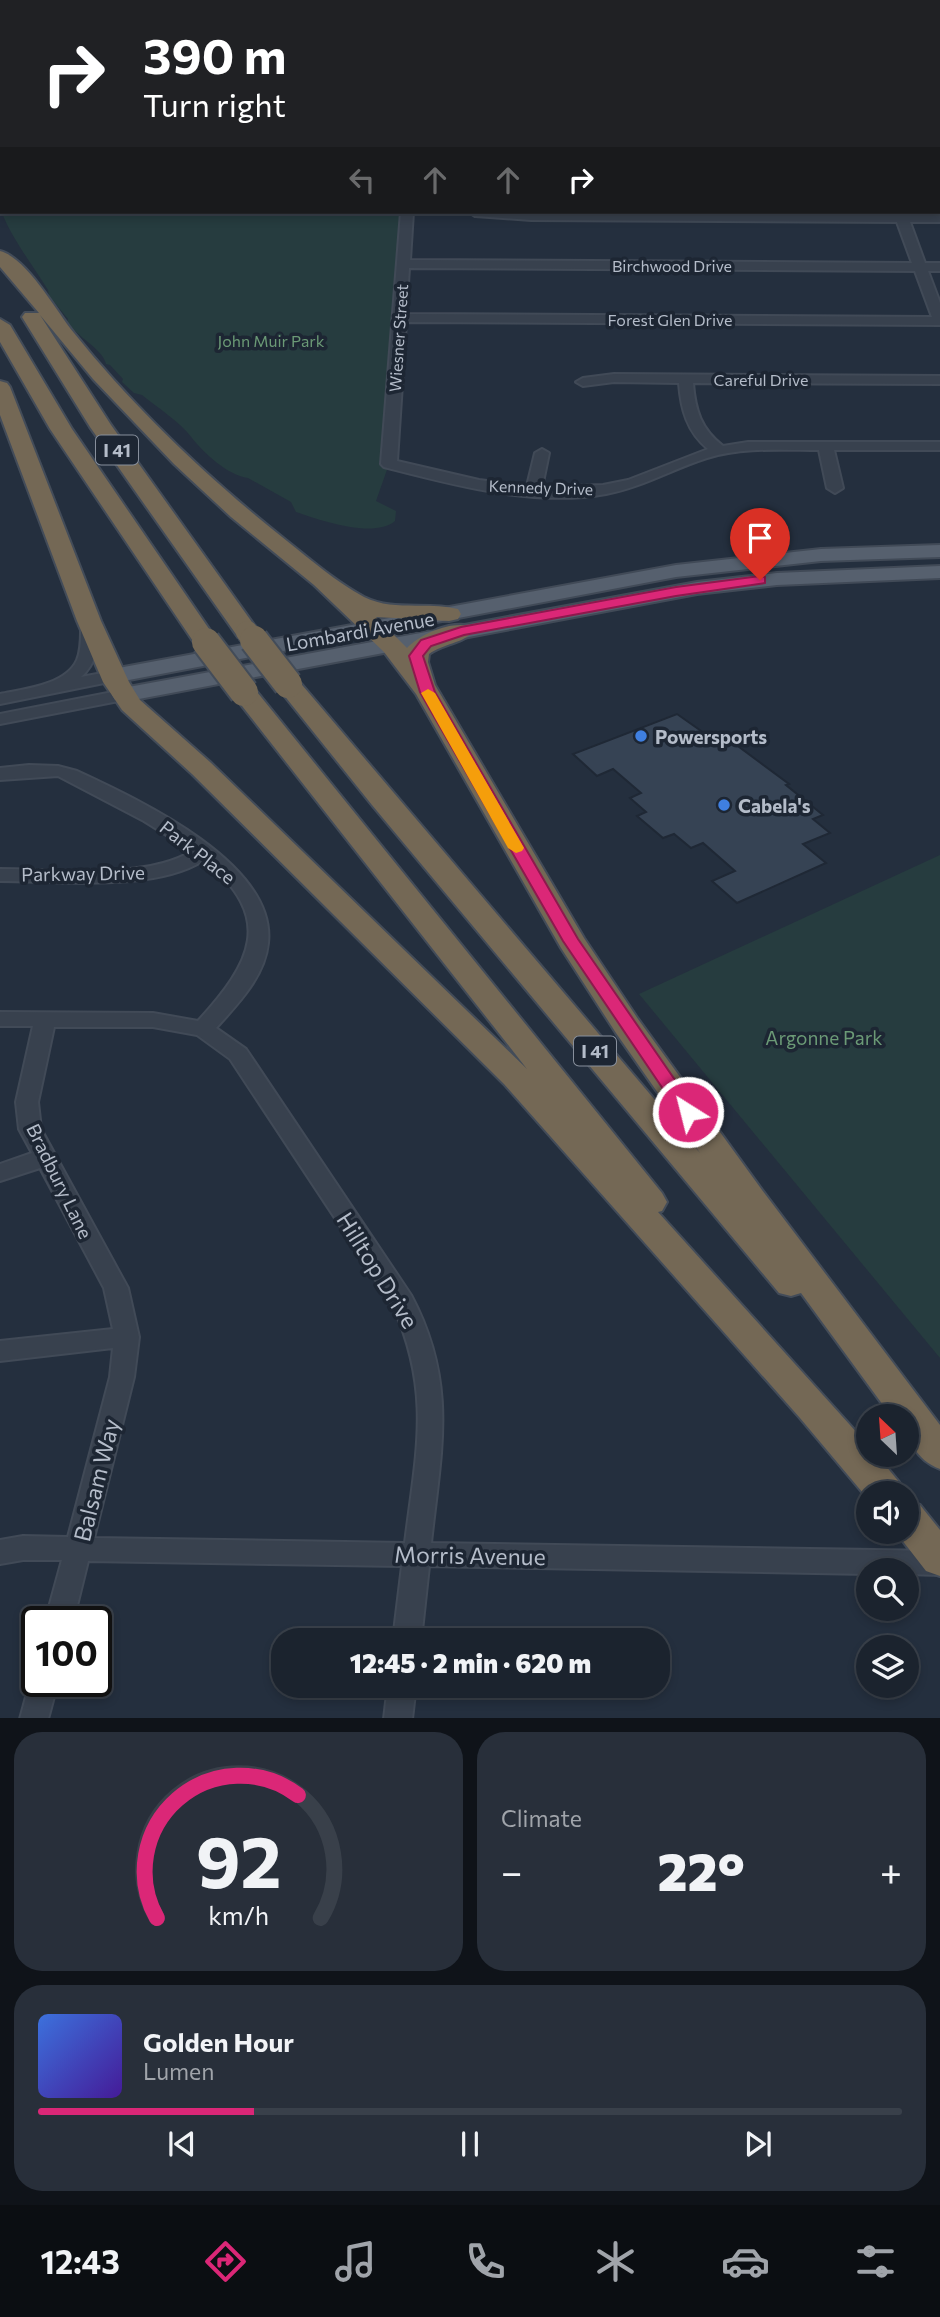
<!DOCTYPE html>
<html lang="en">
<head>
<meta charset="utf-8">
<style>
  :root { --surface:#1b232e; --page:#282f3a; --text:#f1f3f6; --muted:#a0a4aa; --line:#39404a; --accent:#db2777 }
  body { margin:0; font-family:Commissioner,sans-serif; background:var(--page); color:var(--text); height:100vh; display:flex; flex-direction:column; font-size:26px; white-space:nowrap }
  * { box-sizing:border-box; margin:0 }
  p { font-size:23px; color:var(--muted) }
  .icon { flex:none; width:38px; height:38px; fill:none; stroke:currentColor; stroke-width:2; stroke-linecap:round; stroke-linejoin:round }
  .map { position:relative; height:1718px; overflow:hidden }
  .side { display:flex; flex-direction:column; gap:14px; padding:14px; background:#0f1319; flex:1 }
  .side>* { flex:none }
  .top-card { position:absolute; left:0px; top:0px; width:942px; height:214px; box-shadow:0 4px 10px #0003,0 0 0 2px var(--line); background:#202124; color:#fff; overflow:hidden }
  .needle { width:46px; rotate:335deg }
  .fabs { position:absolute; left:856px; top:1404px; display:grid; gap:14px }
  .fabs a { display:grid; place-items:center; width:63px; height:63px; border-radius:50%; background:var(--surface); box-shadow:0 4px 10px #0003,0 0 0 2px var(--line); font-size:35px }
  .speed { position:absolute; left:21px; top:1606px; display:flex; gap:14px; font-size:35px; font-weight:700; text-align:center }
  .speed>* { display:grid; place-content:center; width:91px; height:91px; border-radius:50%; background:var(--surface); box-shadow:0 4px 10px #0003,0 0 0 2px var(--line); line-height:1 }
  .speed .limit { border:4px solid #111; border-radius:10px; background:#fff; color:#111 }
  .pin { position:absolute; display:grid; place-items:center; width:60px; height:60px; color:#fff; margin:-72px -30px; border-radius:50% 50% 50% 0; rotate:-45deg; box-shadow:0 0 7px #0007 }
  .pin .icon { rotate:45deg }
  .me { position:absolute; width:77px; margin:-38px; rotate:324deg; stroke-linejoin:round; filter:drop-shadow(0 0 5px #0008) }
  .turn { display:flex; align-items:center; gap:24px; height:147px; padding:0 28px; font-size:32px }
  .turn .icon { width:91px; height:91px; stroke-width:2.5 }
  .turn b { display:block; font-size:49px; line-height:60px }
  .lanes { display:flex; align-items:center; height:66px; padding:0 28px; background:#0003; justify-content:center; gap:35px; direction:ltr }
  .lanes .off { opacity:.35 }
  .big { font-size:52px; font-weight:800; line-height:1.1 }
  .side .card { flex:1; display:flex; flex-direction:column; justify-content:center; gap:10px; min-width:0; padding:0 24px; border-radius:28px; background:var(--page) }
  .side .dial { align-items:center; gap:0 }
  .dial svg { height:182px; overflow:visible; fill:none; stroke:var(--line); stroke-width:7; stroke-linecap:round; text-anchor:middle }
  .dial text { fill:var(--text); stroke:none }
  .song { display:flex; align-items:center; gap:21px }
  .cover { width:84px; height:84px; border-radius:10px; background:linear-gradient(135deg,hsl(220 70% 55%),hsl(260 70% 35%)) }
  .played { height:7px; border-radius:4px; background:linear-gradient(90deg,var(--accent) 25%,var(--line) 25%) }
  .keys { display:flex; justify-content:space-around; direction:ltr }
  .heat { display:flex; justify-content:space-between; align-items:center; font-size:38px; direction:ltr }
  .side .tiles { flex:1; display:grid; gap:14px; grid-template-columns:1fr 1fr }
  .card:last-child { grid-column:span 2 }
  .trip { position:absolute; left:271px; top:1628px; width:399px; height:70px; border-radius:28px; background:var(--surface); box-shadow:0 4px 10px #0003,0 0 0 2px var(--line); font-weight:800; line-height:70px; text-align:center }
  .tabs { display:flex; height:112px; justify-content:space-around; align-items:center; background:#0b0e12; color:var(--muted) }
  .tabs .icon { width:49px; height:49px }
  .tabs .current { color:var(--accent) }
  .tabs b { font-size:32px; color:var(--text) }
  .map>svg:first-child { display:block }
  .green { fill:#263c3f }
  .building { fill:#364354; stroke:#1f2835; stroke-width:2 }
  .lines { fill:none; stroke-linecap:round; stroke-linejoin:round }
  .minor-casing { stroke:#414a57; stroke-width:4 }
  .major-casing { stroke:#414a57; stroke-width:4 }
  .highway-casing { stroke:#434c59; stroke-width:4 }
  .minor { fill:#38414e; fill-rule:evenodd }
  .major { fill:#56606e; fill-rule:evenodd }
  .highway { fill:#746855; fill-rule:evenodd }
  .highway-bridge-far1-casing { stroke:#434c59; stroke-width:24; stroke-linecap:butt }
  .highway-bridge-casing { stroke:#434c59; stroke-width:32; stroke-linecap:butt }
  .highway-bridge-far1 { stroke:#746855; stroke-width:22 }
  .highway-bridge { stroke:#746855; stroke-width:28 }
  .route { fill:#db2777; stroke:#8e194d; stroke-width:2 }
  .slow { fill:#f59e0b }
  .shop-dot { fill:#3f7fe0; stroke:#1d2633; stroke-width:2.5 }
  .labels { text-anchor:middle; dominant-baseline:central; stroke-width:7; stroke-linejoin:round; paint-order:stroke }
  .far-street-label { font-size:16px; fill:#b4bcc9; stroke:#1d2633 }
  .far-park-label { font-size:16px; fill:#6b9a76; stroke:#1d2633 }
  .shield { fill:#1d2633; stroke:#878f9c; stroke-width:2 }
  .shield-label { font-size:18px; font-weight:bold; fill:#b4bcc9 }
  .street-label { font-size:19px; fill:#b4bcc9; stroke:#1d2633 }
  .poi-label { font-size:19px; font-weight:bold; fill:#b4bcc9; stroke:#1d2633; text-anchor:start }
  .park-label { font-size:19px; fill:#6b9a76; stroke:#1d2633 }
  .near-street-label { font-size:23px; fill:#b4bcc9; stroke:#1d2633 }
</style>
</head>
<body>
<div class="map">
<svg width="940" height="1719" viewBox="0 0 940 1719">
  <rect width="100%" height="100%" fill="#242f3e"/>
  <g class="green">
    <rect x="104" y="0" width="317" height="2"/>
    <path d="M 0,204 L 2,212 L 407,212 L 389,464 L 376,501 L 396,511 L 395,521 C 374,539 319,520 296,512 L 291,502 L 248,478 C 227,475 204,453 192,438 C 180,422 158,408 142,395 L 134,393 L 122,382 L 123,379 L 110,365 L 106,364 C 103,349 77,337 67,322 L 68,319 L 49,296 L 48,290 C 36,270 2,225 0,204 Z"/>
    <polygon points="940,855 940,1358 639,994"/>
  </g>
  <polygon class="building" points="677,714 717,742 727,738 789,784 786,785 823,815 813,819 830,833 803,844 826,863 737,903 712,881 735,871 703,843 691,848 674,834 663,838 637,816 646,812 630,798 641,793 613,769 597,776 573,754"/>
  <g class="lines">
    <g class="minor-casing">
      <g id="minor">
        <rect x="192" y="0" width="10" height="2"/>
        <rect x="522" y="0" width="10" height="2"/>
        <rect x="665" y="0" width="10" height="2"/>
        <rect x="729" y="0" width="10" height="2"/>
        <rect x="894" y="0" width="10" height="2"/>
        <rect x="0" y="2" width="2" height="6"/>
        <path d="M 401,212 L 413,212 L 410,260 L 912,263 L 897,222 L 531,220 L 475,216 L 469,212 L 895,214 L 894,212 L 906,212 L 907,214 L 940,214 L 940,222 L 910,222 L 925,263 L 940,263 L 940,271 L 928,271 L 940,303 L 940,325 L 406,322 L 397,461 L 479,480 L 527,486 L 535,453 L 542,449 L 549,453 L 542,487 L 603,485 L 628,480 L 708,449 C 687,432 681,409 679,383 L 614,382 L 583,386 L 576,382 L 583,378 L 614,374 L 940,376 L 940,384 L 693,383 C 695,410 701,429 723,446 L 748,442 L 940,442 L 940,450 L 834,450 L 843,488 L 835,493 L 827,488 L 819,450 C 782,450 743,447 707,458 C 672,469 643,487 606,494 C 533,507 454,485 384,467 L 381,464 ZM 409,268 L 915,271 L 932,317 L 406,314 Z"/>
        <path d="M 89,617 L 97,622 C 98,644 98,662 81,677 L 113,671 L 122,676 L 119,680 L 0,704 L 0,694 C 24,689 66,685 77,660 C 82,649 81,634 81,622 Z"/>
        <polygon points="123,690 129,691 132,695 129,699 0,724 0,714"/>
        <path d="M 29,765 L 58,766 L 77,771 C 137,799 277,863 268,943 C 265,976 238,1004 216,1028 L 246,1049 L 411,1295 C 458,1383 441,1450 431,1543 L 940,1551 L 940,1575 L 906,1574 L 906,1570 L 868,1570 L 868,1574 L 429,1566 L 421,1640 L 393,1640 L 402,1566 L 88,1561 L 73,1622 L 45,1622 L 62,1560 L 23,1560 L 0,1564 L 0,1540 L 23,1536 L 68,1537 L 110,1377 L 113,1348 L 0,1361 L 0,1341 L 113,1329 L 104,1288 L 40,1168 L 0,1181 L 0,1164 L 32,1153 L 19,1129 L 16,1102 L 33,1026 L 0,1026 L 0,1012 L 153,1013 L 198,1021 C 251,963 276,918 204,860 C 155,892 59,881 0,881 L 0,869 C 55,869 146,880 192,851 L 144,821 L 58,776 L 0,780 L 0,768 ZM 54,1027 L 153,1027 L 197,1035 L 230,1059 L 393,1306 C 432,1393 416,1453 405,1543 L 94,1538 L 134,1377 L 139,1337 L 128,1288 L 41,1129 L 38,1102 Z"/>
        <polygon points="37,1672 37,1682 58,1682 48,1719 20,1719 30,1682"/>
        <polygon points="388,1685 416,1685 412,1719 384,1719"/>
      </g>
    </g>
    <g class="major-casing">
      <g id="major">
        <polygon points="940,545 940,557 821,561 676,577 113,683 105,681 102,676 105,671 113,669 676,565 821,549"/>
        <polygon points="940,566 940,578 777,585 697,594 123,702 115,700 112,695 115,690 123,688 697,582 777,573"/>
      </g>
    </g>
    <g class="highway-casing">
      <g id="highway">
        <path d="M 0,251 C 27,258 56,311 74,333 C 135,409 210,480 287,541 C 311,560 336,582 364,597 C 394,612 426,601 458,609 L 461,614 L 458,619 L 449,621 L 376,617 L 407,648 C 420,634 450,621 470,626 L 473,631 C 465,643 442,644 429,654 L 428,662 L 435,685 L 584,938 L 638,1019 L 762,1190 L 940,1425 L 940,1469 C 916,1460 906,1439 906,1416 L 891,1416 L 801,1293 L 791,1296 L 779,1293 L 372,805 L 275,684 L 279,679 L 288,676 L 297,679 L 700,1153 L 616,1033 L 561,948 L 416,694 L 384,652 L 314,585 L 231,517 L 174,464 L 93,379 L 40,315 L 111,425 L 259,632 L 256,637 L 247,639 L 238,637 L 90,427 L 22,317 L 25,313 L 39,313 L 0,267 Z"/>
        <polygon points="0,319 10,325 72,429 218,642 215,647 206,649 197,647 50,429 0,342"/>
        <polygon points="0,381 7,383 10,387 101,621 129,682 140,700 210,762 527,1069 231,692 235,687 244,684 253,687 662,1193 667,1202 662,1211 658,1212 868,1445 868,1454 876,1454 899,1482 905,1493 868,1493 868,1499 800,1418 504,1084 192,774 122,710 103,682 77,621 0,415"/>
        <polygon points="906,1501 920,1505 940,1530 940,1576 926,1571 895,1531 906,1531"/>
      </g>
    </g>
    <use href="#minor" class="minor"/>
    <use href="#major" class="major"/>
    <use href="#highway" class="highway"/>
    <g class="highway-bridge-far1-casing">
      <polyline id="highway-bridge-far1" points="247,632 255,642"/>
    </g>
    <g class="highway-bridge-casing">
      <g id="highway-bridge">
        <polyline points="254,640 288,684"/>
        <polyline points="206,642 244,692"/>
      </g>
    </g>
    <use href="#highway-bridge-far1" class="highway-bridge-far1"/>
    <use href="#highway-bridge" class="highway-bridge"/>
  </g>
  <polygon class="route" points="760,576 765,577 765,583 676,596 464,635 431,646 423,656 435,692 578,939 697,1112 695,1117 682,1117 563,941 420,692 409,656 421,640 461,627 676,587"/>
  <polygon class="slow" points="428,689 435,693 524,848 522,851 516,853 508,848 421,693"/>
  <g class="shop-dot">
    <circle cx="641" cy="736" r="7"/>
    <circle cx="724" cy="805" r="7"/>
  </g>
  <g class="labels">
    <g class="far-street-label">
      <text x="672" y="265">Birchwood Drive</text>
      <text x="670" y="319">Forest Glen Drive</text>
      <text transform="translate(398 338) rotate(-86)">Wiesner Street</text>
      <text x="761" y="379">Careful Drive</text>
      <text transform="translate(541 487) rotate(2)">Kennedy Drive</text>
    </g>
    <g class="far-park-label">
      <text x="271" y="340">John Muir Park</text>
    </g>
    <g class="shield">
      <rect x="96" y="435.5" width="42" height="29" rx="5"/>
      <rect x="574" y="1036.5" width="42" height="29" rx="5"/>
    </g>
    <g class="shield-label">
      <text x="117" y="450">I 41</text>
      <text x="595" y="1051">I 41</text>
    </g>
    <g class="street-label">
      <text transform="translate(360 631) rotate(-10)">Lombardi Avenue</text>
      <text transform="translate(198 852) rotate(38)">Park Place</text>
      <text transform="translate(83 873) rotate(-1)">Parkway Drive</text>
      <text transform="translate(60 1181) rotate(64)">Bradbury Lane</text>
    </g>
    <g class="poi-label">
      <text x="655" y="736">Powersports</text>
      <text x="738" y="805">Cabela's</text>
    </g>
    <g class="park-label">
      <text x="824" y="1037">Argonne Park</text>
    </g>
    <g class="near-street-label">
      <text transform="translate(378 1270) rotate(58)">Hilltop Drive</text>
      <text transform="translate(96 1480) rotate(-76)">Balsam Way</text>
      <text transform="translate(470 1555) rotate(1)">Morris Avenue</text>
    </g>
  </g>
</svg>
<div class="fabs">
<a><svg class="needle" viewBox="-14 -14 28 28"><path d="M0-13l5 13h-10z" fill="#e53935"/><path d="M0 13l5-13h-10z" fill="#a0a4aa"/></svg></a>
<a><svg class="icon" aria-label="sound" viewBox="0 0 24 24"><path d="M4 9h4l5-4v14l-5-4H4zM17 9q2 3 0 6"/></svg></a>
<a><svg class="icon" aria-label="search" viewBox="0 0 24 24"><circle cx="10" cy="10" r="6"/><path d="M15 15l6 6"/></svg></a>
<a><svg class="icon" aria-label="layers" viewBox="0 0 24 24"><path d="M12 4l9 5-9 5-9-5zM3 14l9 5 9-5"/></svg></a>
</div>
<div class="speed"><div class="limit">100</div></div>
<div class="pin" style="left:760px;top:580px;background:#d93025"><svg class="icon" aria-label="arrive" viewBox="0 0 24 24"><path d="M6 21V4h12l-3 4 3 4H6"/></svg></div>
<svg class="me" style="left:688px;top:1112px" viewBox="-20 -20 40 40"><circle r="17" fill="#db2777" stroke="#fff" stroke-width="3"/><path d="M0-11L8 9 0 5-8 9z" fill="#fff"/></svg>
<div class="trip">12:45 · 2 min · 620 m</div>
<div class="top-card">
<div class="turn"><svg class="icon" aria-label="right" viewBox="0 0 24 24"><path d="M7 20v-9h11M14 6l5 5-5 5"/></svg><div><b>390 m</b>Turn right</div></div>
<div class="lanes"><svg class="icon off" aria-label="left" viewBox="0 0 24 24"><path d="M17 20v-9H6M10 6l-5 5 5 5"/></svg><svg class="icon off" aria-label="ahead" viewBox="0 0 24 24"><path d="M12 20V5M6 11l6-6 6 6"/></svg><svg class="icon off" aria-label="ahead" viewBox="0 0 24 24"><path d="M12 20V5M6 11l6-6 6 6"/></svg><svg class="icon" aria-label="right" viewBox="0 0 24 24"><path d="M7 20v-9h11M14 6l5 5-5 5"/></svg></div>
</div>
</div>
<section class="side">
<div class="tiles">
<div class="card dial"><svg viewBox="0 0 100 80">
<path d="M14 69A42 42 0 1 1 86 69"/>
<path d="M14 69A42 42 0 0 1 76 15" stroke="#db2777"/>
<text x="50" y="56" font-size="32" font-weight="700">92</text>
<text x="50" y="72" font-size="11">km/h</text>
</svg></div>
<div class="card"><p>Climate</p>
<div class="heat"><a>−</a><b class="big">22°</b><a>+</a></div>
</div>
<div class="card">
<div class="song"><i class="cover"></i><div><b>Golden Hour</b><p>Lumen</p></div></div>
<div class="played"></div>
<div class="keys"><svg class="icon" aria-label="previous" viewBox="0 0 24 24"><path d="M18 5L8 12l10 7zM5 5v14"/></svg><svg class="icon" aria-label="pause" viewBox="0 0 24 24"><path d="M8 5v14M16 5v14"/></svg><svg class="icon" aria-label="next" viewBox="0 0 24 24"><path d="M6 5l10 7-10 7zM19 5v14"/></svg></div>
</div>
</div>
</section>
<nav class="tabs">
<b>12:43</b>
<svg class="icon current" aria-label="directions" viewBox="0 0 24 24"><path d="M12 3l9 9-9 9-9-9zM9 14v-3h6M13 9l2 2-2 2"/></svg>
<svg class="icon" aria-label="music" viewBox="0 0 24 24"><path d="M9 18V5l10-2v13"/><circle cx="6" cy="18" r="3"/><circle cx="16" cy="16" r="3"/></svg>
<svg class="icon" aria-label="phone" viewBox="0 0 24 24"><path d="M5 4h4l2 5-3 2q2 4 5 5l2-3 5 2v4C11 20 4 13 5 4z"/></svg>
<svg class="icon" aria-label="climate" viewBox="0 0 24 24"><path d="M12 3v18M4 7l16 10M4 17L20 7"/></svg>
<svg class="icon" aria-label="car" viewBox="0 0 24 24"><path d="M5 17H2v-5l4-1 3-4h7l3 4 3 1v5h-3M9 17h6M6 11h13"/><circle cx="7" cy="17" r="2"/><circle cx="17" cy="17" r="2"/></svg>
<svg class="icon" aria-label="filters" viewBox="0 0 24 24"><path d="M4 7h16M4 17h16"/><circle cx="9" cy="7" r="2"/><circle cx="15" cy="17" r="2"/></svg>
</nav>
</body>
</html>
